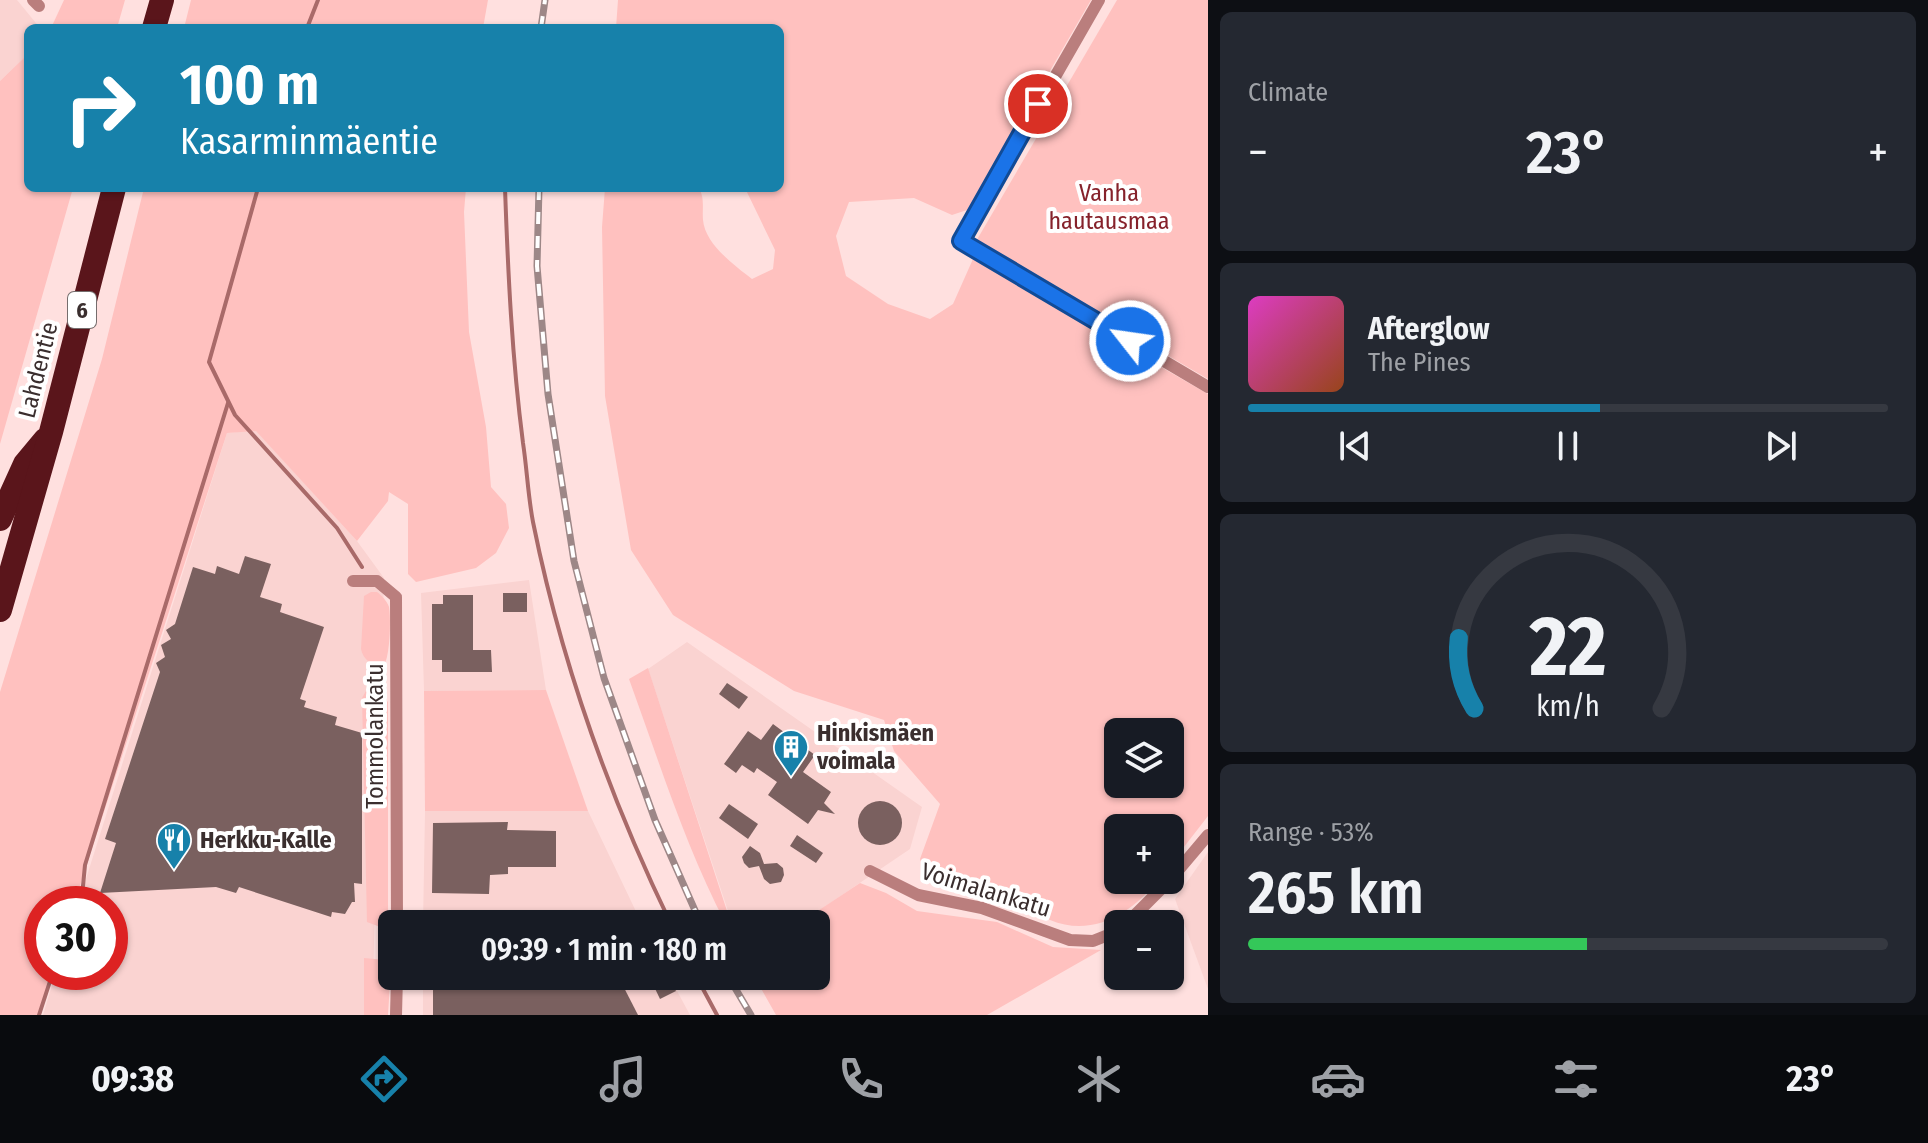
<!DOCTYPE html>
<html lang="en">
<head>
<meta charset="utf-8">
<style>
  :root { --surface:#171b24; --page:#242831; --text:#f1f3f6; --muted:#9ea1a6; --line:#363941; --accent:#1781aa }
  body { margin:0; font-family:"Fira Sans Condensed",sans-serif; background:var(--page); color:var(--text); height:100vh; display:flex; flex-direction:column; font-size:30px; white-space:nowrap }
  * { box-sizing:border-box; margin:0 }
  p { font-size:26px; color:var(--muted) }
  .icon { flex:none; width:44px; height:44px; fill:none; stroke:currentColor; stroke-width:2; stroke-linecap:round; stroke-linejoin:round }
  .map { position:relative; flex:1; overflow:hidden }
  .panel { display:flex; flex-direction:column; gap:12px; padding:12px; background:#0d0f14; width:720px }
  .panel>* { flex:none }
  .banner { position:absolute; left:24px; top:24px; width:760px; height:168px; border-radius:12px; box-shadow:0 2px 6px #0004; background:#1781aa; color:#fff; overflow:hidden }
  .controls { position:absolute; left:1104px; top:718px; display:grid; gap:16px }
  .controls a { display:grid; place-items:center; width:80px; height:80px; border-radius:12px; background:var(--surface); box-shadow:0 2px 6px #0004; font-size:40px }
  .speed { position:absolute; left:24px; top:886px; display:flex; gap:16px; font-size:40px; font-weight:700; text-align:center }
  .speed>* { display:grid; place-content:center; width:104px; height:104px; border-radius:50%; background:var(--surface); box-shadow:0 2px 6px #0004; line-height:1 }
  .speed .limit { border:12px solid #d22; background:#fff; color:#111 }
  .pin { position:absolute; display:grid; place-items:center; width:68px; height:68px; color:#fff; margin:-34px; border:4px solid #fff; border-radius:50%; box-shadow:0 2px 8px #0007 }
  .me { position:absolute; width:88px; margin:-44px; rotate:300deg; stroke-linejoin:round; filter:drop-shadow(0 0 6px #0008) }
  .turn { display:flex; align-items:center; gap:28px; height:168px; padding:0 24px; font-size:36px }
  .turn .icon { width:104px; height:104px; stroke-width:2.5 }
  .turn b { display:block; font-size:56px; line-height:68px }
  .big { font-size:60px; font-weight:600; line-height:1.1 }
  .panel .widget { flex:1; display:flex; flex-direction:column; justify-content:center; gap:12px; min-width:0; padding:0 28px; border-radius:12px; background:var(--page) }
  .panel .dial { align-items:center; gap:0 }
  .dial svg { height:208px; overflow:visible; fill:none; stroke:var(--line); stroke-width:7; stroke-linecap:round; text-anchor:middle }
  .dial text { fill:var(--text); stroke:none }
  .song { display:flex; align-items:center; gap:24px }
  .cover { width:96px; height:96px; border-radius:12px; background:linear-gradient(135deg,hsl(310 70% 55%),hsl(20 70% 35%)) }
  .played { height:8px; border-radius:4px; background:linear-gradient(90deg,var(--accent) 55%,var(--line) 55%) }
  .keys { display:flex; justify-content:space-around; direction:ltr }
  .heat { display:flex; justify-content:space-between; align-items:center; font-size:44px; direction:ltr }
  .charge { height:12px; border-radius:6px; background:linear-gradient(90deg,#34c759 53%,var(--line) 0) }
  .trip { position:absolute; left:378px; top:910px; width:452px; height:80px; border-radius:12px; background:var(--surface); box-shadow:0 2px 6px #0004; font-weight:600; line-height:80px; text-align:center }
  .dock { display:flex; height:128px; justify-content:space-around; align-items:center; background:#090b0e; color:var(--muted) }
  .dock .icon { width:56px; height:56px }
  .dock .current { color:var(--accent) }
  .dock b { font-size:36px; color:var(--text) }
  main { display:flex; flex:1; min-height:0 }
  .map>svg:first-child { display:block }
  .built { fill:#fad3d1 }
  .green { fill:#ffc1bf; fill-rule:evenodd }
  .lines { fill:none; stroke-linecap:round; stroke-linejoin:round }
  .stream { stroke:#a96a69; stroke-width:4 }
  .building { fill:#7a605f }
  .street { stroke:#ba7e7d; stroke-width:12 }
  .highway { stroke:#5a151b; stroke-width:24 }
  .rail-casing { stroke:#9d8787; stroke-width:7 }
  .rail { stroke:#fff; stroke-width:4; stroke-dasharray:12; stroke-linecap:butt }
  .route-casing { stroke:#114b97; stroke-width:20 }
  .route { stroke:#1a73e8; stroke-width:14 }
  .labels { text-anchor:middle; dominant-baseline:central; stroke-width:8; stroke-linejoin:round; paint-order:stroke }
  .shield { fill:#fff; stroke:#756d6d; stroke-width:2 }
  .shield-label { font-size:22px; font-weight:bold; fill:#3a2e2e }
  .park-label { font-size:24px; fill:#86222b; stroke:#fff }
  .street-label { font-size:24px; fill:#3a2e2e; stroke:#fff }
  .poi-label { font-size:24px; font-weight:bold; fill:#3a2e2e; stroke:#fff; text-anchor:start }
</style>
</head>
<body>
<main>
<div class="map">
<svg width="1208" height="1015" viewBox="0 0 1208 1015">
  <rect width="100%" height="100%" fill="#ffe0df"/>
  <g class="built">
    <polygon points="0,0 17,0 40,28 28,28 28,54 0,81"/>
    <polygon points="256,430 357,541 384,578 372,1015 43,1015 56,972 110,972 110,904 78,904 227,433"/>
    <polygon points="529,580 546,690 424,691 421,593"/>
    <polygon points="687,642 922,807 910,849 799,924 749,924 728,911 648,669"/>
    <polygon points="425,811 588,811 642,924 423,924"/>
    <polygon points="1208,852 1208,989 1175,899"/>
    <polygon points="423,976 669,976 690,1015 423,1015"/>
  </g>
  <g class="green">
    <polygon points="64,0 125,0 117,28 51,28"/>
    <polygon points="191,0 488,0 483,28 184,28"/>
    <path d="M 618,0 L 1091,0 L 970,209 L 952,215 L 914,198 L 849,202 L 836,236 L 846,276 L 888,304 L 930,319 L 953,304 L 973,259 L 1208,394 L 1208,816 L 1170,865 L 1170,828 L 1118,828 L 1118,880 L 1158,880 C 1132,913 1093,938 1050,920 C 1039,915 1028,907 1017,902 C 989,889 958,881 927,878 L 920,859 L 940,804 L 894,751 L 884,720 L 794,691 L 673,615 L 631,550 L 605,396 L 602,227 L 605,188 L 699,188 C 705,199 702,208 703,220 C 705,244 734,265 752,279 L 773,269 L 775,250 L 745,188 L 780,188 L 780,28 L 616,28 ZM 1118,732 L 1170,732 L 1170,784 L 1118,784 Z"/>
    <polygon points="1117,0 1208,0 1208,379 975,243"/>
    <polygon points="28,54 28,188 73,188 0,444 0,81"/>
    <polygon points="144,188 466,188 464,212 469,332 486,427 491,487 506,504 509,528 496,553 476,568 416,582 408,574 408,504 389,492 388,501 357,541 256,431 227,433 74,904 42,904 42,972 52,972 38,1015 0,1015 0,692 102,359"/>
    <path d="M 371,592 L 377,592 C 382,596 387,601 389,607 C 391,619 390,656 384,665 C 372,666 363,660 361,649 L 364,596 Z"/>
    <path d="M 648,668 L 727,911 L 748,924 L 726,924 C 685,846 659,761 629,679 Z"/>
    <polygon points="367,689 375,689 388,702 388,930 367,922 362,698"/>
    <polygon points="546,690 588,811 425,811 424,691"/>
    <polygon points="860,883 886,893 917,911 997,922 1053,947 1101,950 987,1015 776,1015 754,976 816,976 816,924 798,924"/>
    <polygon points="364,958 385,960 391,967 388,1015 364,1015"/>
  </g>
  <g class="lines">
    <g class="stream">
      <polyline points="307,28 318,0"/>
      <polyline points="258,188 209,362 235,415 337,528 362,567"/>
      <path d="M 505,188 C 508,273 512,358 523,443 C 527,469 528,496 533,522 C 561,661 609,796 671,924"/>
      <polyline points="77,904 83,886 85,865 228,403"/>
      <polyline points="696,976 717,1015"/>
      <polyline points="39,1015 53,972"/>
    </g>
  </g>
  <g class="building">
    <polygon points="245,556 271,564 260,597 282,604 280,612 324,627 300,699 306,701 304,707 337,717 335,725 362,733 362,884 354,883 355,902 352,902 345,914 332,912 331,917 239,887 236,893 216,887 100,893 116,843 105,839 160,672 156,663 165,657 161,645 171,639 166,630 175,624 193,567 215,574 217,566 239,574"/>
    <rect x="503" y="593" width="24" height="19"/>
    <polygon points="443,595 473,595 473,650 491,650 492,672 442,672 442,660 432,660 432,604 443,604"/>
    <polygon points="727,683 748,697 739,709 719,694"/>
    <polygon points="773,724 815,755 803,772 831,792 824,803 835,814 818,810 808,824 768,795 777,782 757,768 754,773 742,765 736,773 724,764 748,731 761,740"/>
    <circle cx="880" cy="823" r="22"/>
    <polygon points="729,804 758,824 748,839 719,818"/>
    <polygon points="508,822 507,830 556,831 556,867 508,867 508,874 490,875 489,894 432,893 433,823"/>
    <polygon points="797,835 823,853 816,863 790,846"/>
    <polygon points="750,846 760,853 764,864 777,863 783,868 784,875 781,882 770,884 764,879 759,866 749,868 744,863 742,857"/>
    <polygon points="433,976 618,976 638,1015 433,1015"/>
    <polygon points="649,976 668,976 676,991 660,999"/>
  </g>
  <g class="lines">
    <g class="street">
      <polyline points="33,0 39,6"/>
      <polyline points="1099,0 961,241 1208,387"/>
      <polyline points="353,581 377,581 396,597 397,924"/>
      <polyline points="870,871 918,895 982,908 1070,940 1093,941 1118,931"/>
      <polyline points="1170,880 1208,835"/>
      <polyline points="1126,924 1170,880"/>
      <polyline points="396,1015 397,976"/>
    </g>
    <g class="highway">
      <polyline points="154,28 162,0"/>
      <polyline points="0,519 25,464 45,440"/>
      <polyline points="0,610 51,432 114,188"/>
    </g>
    <g class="rail-casing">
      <g id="rail">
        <polyline points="541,28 545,0"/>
        <polyline points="539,188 537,266 548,394 574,561 604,678 655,820 701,924"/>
        <polyline points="728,976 751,1015"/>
      </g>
    </g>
    <use href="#rail" class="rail"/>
  </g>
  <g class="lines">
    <g class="route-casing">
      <polyline id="route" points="1038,104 961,241 1130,341"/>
    </g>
    <use href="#route" class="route"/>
  </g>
  <defs>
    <g id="building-pin" transform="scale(1.8)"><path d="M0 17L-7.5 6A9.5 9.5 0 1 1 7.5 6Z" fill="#1781aa" stroke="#fff"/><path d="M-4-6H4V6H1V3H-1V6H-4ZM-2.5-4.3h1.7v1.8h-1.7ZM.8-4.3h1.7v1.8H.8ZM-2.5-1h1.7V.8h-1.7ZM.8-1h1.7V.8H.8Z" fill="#fff"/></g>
    <g id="restaurant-pin" transform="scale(1.8)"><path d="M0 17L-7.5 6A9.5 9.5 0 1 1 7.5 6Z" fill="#1781aa" stroke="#fff"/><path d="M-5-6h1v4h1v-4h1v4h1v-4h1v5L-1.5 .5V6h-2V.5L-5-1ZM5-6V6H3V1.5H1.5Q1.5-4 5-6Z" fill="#fff"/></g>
  </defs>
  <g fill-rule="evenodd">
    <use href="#building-pin" x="791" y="747"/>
    <use href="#restaurant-pin" x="174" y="840"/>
  </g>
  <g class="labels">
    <rect class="shield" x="68" y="292" width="28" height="36" rx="6"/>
    <g class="shield-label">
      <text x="82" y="310">6</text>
    </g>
    <g class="park-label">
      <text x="1109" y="193">Vanha<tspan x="1109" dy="28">hautausmaa</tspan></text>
    </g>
    <g class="street-label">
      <text transform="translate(38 370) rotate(-76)">Lahdentie</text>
      <text transform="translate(375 736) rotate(-90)">Tommolankatu</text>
      <text transform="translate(986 890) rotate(17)">Voimalankatu</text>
    </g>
    <g class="poi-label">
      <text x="817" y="733">Hinkismäen<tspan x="817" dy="28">voimala</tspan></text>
      <text x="200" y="840">Herkku-Kalle</text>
    </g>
  </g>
</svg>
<div class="controls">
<a><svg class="icon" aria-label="layers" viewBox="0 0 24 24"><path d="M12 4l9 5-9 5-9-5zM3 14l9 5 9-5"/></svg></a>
<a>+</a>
<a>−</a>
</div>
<div class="speed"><div class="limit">30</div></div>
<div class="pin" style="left:1038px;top:104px;background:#d93025"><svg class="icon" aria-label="arrive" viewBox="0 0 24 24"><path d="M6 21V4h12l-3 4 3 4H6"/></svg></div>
<svg class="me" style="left:1130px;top:341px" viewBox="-20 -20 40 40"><circle r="17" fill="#1a73e8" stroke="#fff" stroke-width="3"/><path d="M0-11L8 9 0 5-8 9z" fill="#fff"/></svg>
<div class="trip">09:39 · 1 min · 180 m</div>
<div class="banner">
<div class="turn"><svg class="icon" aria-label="right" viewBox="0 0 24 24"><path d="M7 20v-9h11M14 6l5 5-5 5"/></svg><div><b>100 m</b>Kasarminmäentie</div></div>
</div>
</div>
<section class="panel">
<div class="widget"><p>Climate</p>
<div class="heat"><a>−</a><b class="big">23°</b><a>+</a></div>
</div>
<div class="widget">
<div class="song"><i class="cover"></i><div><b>Afterglow</b><p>The Pines</p></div></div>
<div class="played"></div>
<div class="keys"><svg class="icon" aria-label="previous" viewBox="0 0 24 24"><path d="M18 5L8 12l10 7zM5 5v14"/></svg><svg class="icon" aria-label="pause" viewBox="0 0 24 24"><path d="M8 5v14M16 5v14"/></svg><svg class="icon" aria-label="next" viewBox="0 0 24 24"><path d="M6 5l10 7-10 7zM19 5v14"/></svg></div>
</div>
<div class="widget dial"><svg viewBox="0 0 100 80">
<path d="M14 69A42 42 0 1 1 86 69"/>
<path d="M14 69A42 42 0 0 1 8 42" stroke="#1781aa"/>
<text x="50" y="56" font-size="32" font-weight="700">22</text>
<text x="50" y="72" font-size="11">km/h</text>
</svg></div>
<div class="widget"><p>Range · 53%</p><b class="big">265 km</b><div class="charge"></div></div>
</section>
</main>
<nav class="dock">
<b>09:38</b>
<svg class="icon current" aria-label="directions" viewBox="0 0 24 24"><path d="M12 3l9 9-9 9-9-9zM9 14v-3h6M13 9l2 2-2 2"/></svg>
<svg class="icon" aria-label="music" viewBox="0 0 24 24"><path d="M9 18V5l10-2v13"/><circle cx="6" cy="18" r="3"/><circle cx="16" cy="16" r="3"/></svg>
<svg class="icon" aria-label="phone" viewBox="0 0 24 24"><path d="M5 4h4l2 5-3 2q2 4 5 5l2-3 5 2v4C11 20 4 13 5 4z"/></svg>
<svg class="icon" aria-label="climate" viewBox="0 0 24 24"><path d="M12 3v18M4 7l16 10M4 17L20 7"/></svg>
<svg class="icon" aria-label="car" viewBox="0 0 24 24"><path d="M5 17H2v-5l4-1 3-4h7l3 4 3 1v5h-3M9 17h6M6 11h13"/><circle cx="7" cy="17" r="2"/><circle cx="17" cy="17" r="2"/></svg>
<svg class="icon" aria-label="filters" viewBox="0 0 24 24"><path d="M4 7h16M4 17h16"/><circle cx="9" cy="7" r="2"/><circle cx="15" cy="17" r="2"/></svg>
<b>23°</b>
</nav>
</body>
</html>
